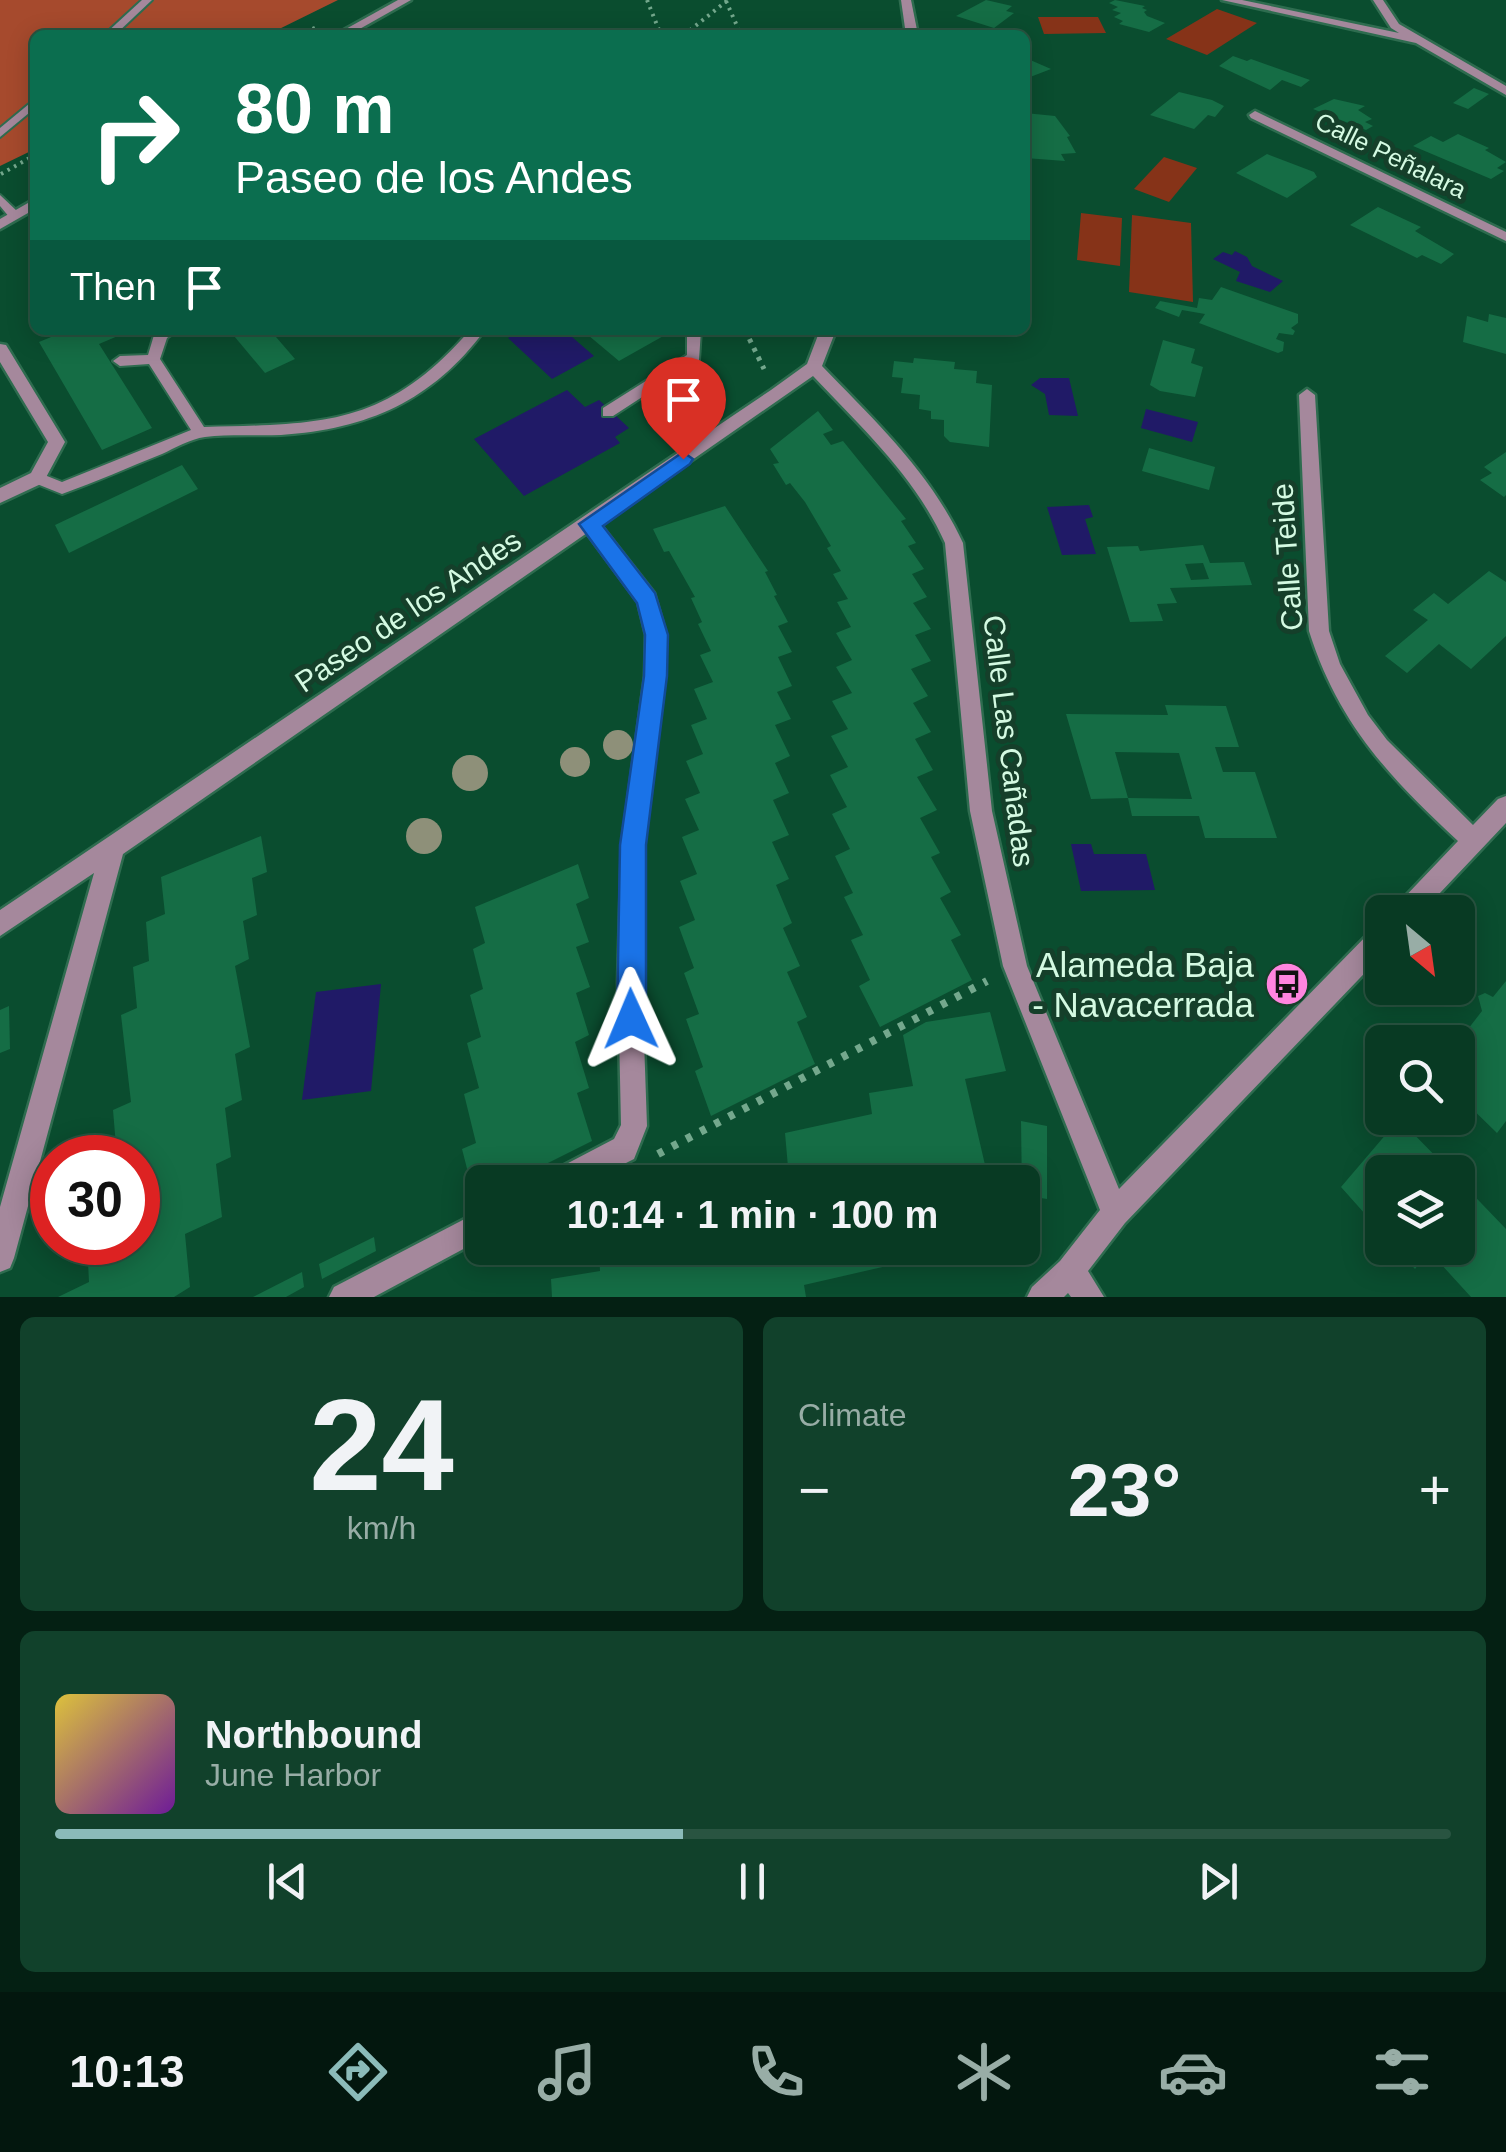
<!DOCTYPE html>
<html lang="en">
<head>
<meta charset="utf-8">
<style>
  :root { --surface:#083a23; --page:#11412b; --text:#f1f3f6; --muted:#98ada6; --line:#295441; --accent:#8bbbb9 }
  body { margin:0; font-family:Helvetica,sans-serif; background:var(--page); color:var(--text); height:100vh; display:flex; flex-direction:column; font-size:38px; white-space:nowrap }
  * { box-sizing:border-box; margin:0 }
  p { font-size:32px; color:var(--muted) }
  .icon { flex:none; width:55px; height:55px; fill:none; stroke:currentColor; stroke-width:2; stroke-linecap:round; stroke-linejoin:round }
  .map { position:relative; height:1297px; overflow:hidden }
  .details { display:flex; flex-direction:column; gap:20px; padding:20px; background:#042013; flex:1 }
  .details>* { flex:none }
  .banner { position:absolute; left:30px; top:30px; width:1000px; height:305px; border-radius:15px; box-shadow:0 5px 25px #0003,0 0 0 2px var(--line); background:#0b6e4f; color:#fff; overflow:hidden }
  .needle { width:65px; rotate:151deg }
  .buttons { position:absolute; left:1365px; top:895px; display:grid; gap:20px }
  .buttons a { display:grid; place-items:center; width:110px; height:110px; border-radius:15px; background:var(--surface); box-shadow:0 5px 25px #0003,0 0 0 2px var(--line); font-size:50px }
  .speed { position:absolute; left:30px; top:1135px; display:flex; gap:20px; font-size:50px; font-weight:700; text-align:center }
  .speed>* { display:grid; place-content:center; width:130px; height:130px; border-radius:50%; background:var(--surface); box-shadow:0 5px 25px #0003,0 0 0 2px var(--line); line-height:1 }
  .speed .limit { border:15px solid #d22; background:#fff; color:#111 }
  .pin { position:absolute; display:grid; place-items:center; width:85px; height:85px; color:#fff; margin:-102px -42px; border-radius:50% 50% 50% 0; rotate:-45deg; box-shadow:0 0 10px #0007 }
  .pin .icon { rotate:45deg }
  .me { position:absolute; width:110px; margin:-55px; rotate:359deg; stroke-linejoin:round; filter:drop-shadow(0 0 8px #0008) }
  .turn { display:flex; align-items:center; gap:35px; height:210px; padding:0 40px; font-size:45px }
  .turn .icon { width:130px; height:130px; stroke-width:2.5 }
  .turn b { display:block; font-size:70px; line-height:85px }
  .then { display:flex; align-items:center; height:95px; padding:0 40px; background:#0003; gap:20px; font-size:38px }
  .big { font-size:75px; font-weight:700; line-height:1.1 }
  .details .card { flex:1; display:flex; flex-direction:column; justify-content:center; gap:15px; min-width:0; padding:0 35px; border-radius:15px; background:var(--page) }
  .details .dial { align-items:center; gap:0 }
  .dial b { font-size:130px; line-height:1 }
  .song { display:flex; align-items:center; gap:30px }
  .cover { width:120px; height:120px; border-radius:15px; background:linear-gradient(135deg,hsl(50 70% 55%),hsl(280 70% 35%)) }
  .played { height:10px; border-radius:5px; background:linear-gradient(90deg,var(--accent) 45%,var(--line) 45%) }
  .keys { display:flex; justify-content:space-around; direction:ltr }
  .heat { display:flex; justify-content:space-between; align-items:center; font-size:55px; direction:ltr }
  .details .tiles { flex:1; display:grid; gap:20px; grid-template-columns:1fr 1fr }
  .card:last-child { grid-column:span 2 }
  .trip { position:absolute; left:465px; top:1165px; width:575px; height:100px; border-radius:15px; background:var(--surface); box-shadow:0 5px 25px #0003,0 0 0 2px var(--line); font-weight:700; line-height:100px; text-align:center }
  .tabs { display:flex; height:160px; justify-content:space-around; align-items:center; background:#03170e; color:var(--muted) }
  .tabs .icon { width:70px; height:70px }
  .tabs .current { color:var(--accent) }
  .tabs b { font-size:45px; color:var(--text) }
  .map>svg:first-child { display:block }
  .green { fill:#863318 }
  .forest { fill:#a64a2d }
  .water { fill:#201a67 }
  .building { fill:#156d45; fill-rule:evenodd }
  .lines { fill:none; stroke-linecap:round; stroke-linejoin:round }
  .lane-casing { stroke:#2e6c4f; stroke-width:4 }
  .street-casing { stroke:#2e6c4f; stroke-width:5 }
  .path-far2 { stroke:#74a88d; stroke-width:4; stroke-dasharray:2.5 5; stroke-linecap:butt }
  .path-far1 { stroke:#74a88d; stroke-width:5; stroke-dasharray:4 6; stroke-linecap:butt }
  .path { stroke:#74a88d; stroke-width:8; stroke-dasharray:6 10; stroke-linecap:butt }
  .lane { fill:#a5889c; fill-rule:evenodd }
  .street { fill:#a5889c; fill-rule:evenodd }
  .tree { fill:#8e9079 }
  .route { fill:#1a73e8; stroke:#114b97; stroke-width:2.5 }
  .labels { text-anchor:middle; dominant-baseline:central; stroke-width:10; stroke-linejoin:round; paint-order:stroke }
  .far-street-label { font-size:25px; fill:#d4fae2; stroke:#153f2a }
  .street-label { font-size:30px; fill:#d4fae2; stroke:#153f2a }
  .near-poi-label { font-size:35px; fill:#d4fae2; stroke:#153f2a; text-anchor:end }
</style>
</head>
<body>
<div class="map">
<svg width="1506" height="1297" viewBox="0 0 1506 1297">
  <rect width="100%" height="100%" fill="#0a4d2f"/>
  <g class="green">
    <polygon points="1217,9 1257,23 1207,55 1166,39"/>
    <polygon points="1038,17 1098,17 1106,33 1044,34"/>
    <polygon points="1164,157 1197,168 1169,202 1134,189"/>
    <polygon points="1081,213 1122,218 1120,266 1077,260"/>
    <polygon points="1132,215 1191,223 1193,302 1129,292"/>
  </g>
  <polygon class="forest" points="0,0 338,0 267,35 35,35 35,149 0,166"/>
  <g class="water">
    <polygon points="1235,251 1247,257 1252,266 1283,281 1270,292 1236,281 1240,272 1213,259 1223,252 1232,255"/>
    <polygon points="523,330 564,330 594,356 552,379 508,338"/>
    <polygon points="1040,378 1069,378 1078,416 1049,415 1045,394 1031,385"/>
    <polygon points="567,390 585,407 599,400 629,428 615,437 620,443 524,496 474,439"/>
    <polygon points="1146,409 1198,422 1192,442 1141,428"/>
    <polygon points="1089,505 1093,517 1085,519 1096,554 1062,555 1047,507"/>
    <polygon points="1071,844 1091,844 1094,854 1146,854 1155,890 1081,891"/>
    <polygon points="381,984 371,1091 302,1100 316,992"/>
  </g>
  <g class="building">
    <polygon points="986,0 1012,6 1006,11 1014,13 994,28 956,16"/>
    <polygon points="1115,0 1145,6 1142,8 1147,10 1144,12 1147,16 1165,23 1149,32 1119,24 1123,21 1114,17 1121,13 1112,10 1118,7 1109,3"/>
    <polygon points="1233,56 1247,61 1251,59 1310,80 1301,87 1282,80 1270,90 1219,66"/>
    <polygon points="1028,59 1051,69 1025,79"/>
    <polygon points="1474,88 1489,94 1468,109 1453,103"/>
    <polygon points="1179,92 1212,100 1224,106 1215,117 1208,115 1194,129 1150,115"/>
    <polygon points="1334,99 1365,106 1358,110 1372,119 1365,122 1373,126 1366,130 1313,109"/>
    <polygon points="1025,113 1055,116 1070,136 1067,137 1076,153 1061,154 1065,161 1025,158"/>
    <polygon points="1458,134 1489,148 1485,150 1506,162 1497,168 1504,171 1491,179 1413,146 1431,136 1443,142"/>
    <polygon points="1267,154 1314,172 1317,177 1287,198 1236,173"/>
    <polygon points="1378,207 1421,227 1415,231 1454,254 1441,264 1422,255 1417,258 1350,225"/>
    <polygon points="1221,287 1298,314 1298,323 1291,328 1295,331 1293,335 1279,333 1276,339 1284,342 1283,351 1278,353 1199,323 1205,314 1182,310 1179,317 1155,308 1160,301 1197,308 1199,298 1212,300"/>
    <polygon points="1489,314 1506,318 1506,354 1463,342 1467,316 1488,322"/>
    <polygon points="68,330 132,330 99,344 152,428 102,450 39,342"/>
    <polygon points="229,330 270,330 295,359 265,373"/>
    <polygon points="582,330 674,330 619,361"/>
    <polygon points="1163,340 1195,349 1191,363 1203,367 1195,397 1160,391 1150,385"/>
    <polygon points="914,358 955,362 954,369 977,371 976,383 992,385 989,447 950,442 944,436 944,420 931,419 931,411 919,409 920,395 901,393 903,378 892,377 894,361 913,363"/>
    <polygon points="818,411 833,430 823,434 831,445 843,441 906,519 901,521 916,543 908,546 924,569 912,574 927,597 913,603 931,629 915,635 931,661 911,669 928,696 913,703 931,732 915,739 933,770 917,777 937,810 920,818 940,853 931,857 951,892 940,898 961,935 951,940 972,980 880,1027 859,986 870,980 851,940 863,935 844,897 853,893 835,856 850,849 832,814 847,807 830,775 848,767 831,736 848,729 832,701 852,693 836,667 852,660 836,633 851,627 837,602 848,599 833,574 841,571 827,548 831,546 805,502 790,483 786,485 773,464 779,463 770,449"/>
    <polygon points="1149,448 1215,467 1209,490 1142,471"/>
    <polygon points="1506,452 1506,495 1504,497 1480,480 1492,473 1484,467"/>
    <polygon points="182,465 198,489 69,553 55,525"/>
    <polygon points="725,506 768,571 765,572 777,595 774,596 788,622 778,626 792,652 778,657 792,686 777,692 791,719 775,725 790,756 775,763 789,793 773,800 789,835 772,842 789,879 776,885 792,923 783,928 800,966 787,972 807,1017 797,1022 815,1064 711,1116 695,1071 703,1067 686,1019 699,1014 684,973 694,968 679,927 695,920 680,881 697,874 682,837 699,830 685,799 700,793 686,761 703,754 691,725 707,719 694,689 713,682 700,655 711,651 698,624 702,622 691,598 695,597 669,551 664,552 653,529"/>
    <path d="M 1203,545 L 1210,563 L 1244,562 L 1252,585 L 1170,588 L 1177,603 L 1157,604 L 1163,621 L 1130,622 L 1107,547 L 1138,546 L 1140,551 ZM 1203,563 L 1209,579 L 1191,580 L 1185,564 Z"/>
    <polygon points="1489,571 1506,582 1506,636 1471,669 1439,644 1407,673 1385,656 1428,620 1413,610 1434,593 1448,604"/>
    <path d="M 1165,705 L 1226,706 L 1239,747 L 1215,747 L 1223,772 L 1255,772 L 1277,838 L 1205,838 L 1199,816 L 1132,816 L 1128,798 L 1091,799 L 1066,714 L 1168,715 ZM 1115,752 L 1179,753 L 1192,799 L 1128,798 Z"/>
    <polygon points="261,836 267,872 252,878 257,915 243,921 249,959 235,966 250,1047 235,1054 242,1100 225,1108 231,1157 216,1164 222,1217 185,1234 190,1287 174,1297 58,1297 89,1282 87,1242 138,1242 138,1158 117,1158 113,1110 131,1102 121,1015 137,1008 133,967 149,961 146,922 165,914 161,877"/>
    <polygon points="578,864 589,898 576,904 589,942 576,947 590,987 576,993 589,1035 575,1042 589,1088 577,1093 592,1141 510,1182 482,1182 482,1197 475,1200 462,1149 476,1143 464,1094 479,1088 467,1043 481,1037 470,995 483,989 473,949 485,943 475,907"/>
    <polygon points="1506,981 1506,1121 1497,1133 1458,1095 1458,1042 1482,1011 1478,996 1485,993 1493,997"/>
    <polygon points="9,1006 10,1049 0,1053 0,1010"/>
    <polygon points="990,1012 1006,1071 965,1079 989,1182 743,1182 743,1174 788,1167 785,1133 872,1114 869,1093 913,1086 903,1035 926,1022"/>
    <polygon points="1399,1119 1451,1172 1382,1172 1382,1233 1341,1187"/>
    <polygon points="1021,1121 1047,1126 1047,1199 1022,1195"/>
    <polygon points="1458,1179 1506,1229 1506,1297 1471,1297 1429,1251 1415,1269 1396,1248 1458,1248"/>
    <polygon points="374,1237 376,1251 322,1279 319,1264"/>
    <polygon points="632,1248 897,1248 900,1263 804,1285 806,1297 552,1297 551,1279 600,1271 599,1252"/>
    <polygon points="302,1272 304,1287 286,1297 253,1297"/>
  </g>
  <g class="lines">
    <g class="lane-casing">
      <g id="lane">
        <polygon points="142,0 152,0 115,35 104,35"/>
        <polygon points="35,99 35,108 0,137 0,128"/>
        <polygon points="0,195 18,212 18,218 10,218 0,206"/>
        <path d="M 160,330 L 178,330 L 167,338 L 160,359 L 204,427 C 325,424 386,426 470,330 L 485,330 C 432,401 368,429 281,435 C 256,436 230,434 205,437 C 190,439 175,448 162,454 C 129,467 96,482 62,494 L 32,482 L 29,478 L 37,472 L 62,482 L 191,430 L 149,364 L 120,366 L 113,361 L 120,356 L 148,355 L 154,335 Z"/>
        <polygon points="687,330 701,330 699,360 613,416 603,416 603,408 687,355"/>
      </g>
    </g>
    <g class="street-casing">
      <g id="street">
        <polygon points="398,0 411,0 349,35 335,35"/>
        <polygon points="901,0 911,0 918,35 906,35"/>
        <polygon points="1222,0 1242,0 1399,33 1391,28 1373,0 1383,0 1399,24 1506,86 1506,95 1416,43"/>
        <polygon points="1255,111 1506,232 1506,241 1251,118 1249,115"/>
        <polygon points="35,199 35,209 0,229 0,219"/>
        <path d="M 820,330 L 836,330 L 822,366 C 876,422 930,472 963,543 L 992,811 L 1027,966 L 1119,1189 L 1373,929 L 1382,926 L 1382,955 L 1125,1223 L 1088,1271 L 1104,1297 L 1071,1297 L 1068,1293 L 1064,1297 L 1027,1297 L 1032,1287 L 1060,1261 L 1100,1210 L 1003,966 L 970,811 L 945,543 C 915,476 862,428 813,376 L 600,524 L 654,593 L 666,635 L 665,676 L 644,845 L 642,983 L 647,1126 L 634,1159 L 588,1182 L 547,1182 L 551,1172 L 614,1139 L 621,1125 L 618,983 L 622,845 L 645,676 L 646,635 L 638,602 L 587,533 L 123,854 L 14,1258 L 10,1268 L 0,1272 L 0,1207 L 94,873 L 0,936 L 0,910 L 771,390 L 807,364 Z"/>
        <polygon points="0,344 6,345 65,442 43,483 0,503 0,488 31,473 48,442 0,362"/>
        <path d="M 1307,389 L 1315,395 L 1329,631 L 1340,664 L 1368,715 L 1387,740 L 1473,825 L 1498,799 L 1506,796 L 1506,823 L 1422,912 L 1394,912 L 1398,904 L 1458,841 C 1389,777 1338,723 1309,631 L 1299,395 Z"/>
        <polygon points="482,1210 482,1239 374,1297 329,1297 334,1287"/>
      </g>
    </g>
    <g class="path-far2">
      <polyline points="647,0 661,35"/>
      <polyline points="726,1 741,35"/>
      <polyline points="299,35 317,27"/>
      <polyline points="684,35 728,0"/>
      <polyline points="1,174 35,155"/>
    </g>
    <polyline class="path-far1" points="745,330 764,369"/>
    <polyline class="path" points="658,1154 987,981"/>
    <use href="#lane" class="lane"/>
    <use href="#street" class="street"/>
  </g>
  <g class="tree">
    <circle cx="618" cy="745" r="15"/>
    <circle cx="575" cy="762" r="15"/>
    <circle cx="470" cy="773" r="18"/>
    <circle cx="424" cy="836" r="18"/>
  </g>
  <polygon class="route" points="683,452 693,459 690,464 603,526 655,593 668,635 667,676 646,845 646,1019 641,1029 631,1033 621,1029 617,1019 620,845 644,676 645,635 637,603 579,524"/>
  <defs>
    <g id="bus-disc" transform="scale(2.25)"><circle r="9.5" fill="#ff85df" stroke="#153f2a"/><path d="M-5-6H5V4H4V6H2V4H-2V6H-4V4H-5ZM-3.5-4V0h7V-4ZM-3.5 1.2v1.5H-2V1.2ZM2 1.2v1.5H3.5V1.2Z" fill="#111"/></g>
  </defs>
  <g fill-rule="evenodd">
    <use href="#bus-disc" x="1287" y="984"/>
  </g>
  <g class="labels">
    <g class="far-street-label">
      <text transform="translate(1391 155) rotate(26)">Calle Peñalara</text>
    </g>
    <g class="street-label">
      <text transform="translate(1287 557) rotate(-94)">Calle Teide</text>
      <text transform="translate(408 611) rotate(-34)">Paseo de los Andes</text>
      <text transform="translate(1009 741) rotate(83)">Calle Las Cañadas</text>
    </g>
    <g class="near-poi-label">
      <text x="1254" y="964">Alameda Baja<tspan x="1254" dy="40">- Navacerrada</tspan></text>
    </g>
  </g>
</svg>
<div class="buttons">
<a><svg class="needle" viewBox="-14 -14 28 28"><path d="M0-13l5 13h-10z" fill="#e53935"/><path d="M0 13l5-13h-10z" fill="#98ada6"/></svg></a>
<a><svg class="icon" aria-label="search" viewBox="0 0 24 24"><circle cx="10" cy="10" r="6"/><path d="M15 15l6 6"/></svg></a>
<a><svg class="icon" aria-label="layers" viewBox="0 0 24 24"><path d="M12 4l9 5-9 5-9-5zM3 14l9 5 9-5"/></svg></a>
</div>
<div class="speed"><div class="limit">30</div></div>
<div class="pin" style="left:683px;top:459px;background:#d93025"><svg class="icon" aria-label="arrive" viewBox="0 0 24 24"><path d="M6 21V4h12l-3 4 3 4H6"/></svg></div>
<svg class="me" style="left:631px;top:1019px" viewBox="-20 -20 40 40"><path d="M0-17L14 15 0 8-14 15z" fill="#1a73e8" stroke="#fff" stroke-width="4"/></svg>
<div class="trip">10:14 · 1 min · 100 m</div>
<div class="banner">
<div class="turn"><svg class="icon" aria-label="right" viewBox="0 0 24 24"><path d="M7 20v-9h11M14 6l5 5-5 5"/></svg><div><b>80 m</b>Paseo de los Andes</div></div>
<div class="then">Then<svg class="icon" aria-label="arrive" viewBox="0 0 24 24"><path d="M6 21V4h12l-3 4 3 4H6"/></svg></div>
</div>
</div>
<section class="details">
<div class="tiles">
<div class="card dial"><b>24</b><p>km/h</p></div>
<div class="card"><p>Climate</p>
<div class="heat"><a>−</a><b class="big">23°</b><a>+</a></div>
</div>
<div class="card">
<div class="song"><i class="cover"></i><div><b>Northbound</b><p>June Harbor</p></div></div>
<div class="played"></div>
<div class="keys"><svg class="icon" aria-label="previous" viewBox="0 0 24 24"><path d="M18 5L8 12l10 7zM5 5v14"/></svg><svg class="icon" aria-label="pause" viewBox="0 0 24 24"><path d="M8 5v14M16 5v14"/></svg><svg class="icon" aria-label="next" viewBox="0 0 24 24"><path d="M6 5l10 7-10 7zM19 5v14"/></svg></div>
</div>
</div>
</section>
<nav class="tabs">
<b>10:13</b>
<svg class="icon current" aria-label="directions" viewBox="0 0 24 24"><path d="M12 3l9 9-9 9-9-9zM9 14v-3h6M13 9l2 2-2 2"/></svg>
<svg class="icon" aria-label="music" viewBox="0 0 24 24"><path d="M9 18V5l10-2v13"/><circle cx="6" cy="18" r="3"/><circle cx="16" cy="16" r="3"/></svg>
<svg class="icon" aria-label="phone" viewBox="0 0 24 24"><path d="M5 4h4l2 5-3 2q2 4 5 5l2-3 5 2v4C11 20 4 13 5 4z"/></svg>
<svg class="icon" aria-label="climate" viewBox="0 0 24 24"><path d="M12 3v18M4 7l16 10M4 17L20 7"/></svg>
<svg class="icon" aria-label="car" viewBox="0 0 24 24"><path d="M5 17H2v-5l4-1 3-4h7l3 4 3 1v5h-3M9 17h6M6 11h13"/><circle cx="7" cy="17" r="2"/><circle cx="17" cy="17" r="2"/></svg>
<svg class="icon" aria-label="filters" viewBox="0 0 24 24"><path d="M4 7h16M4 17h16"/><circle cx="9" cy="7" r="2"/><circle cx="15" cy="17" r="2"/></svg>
</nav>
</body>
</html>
